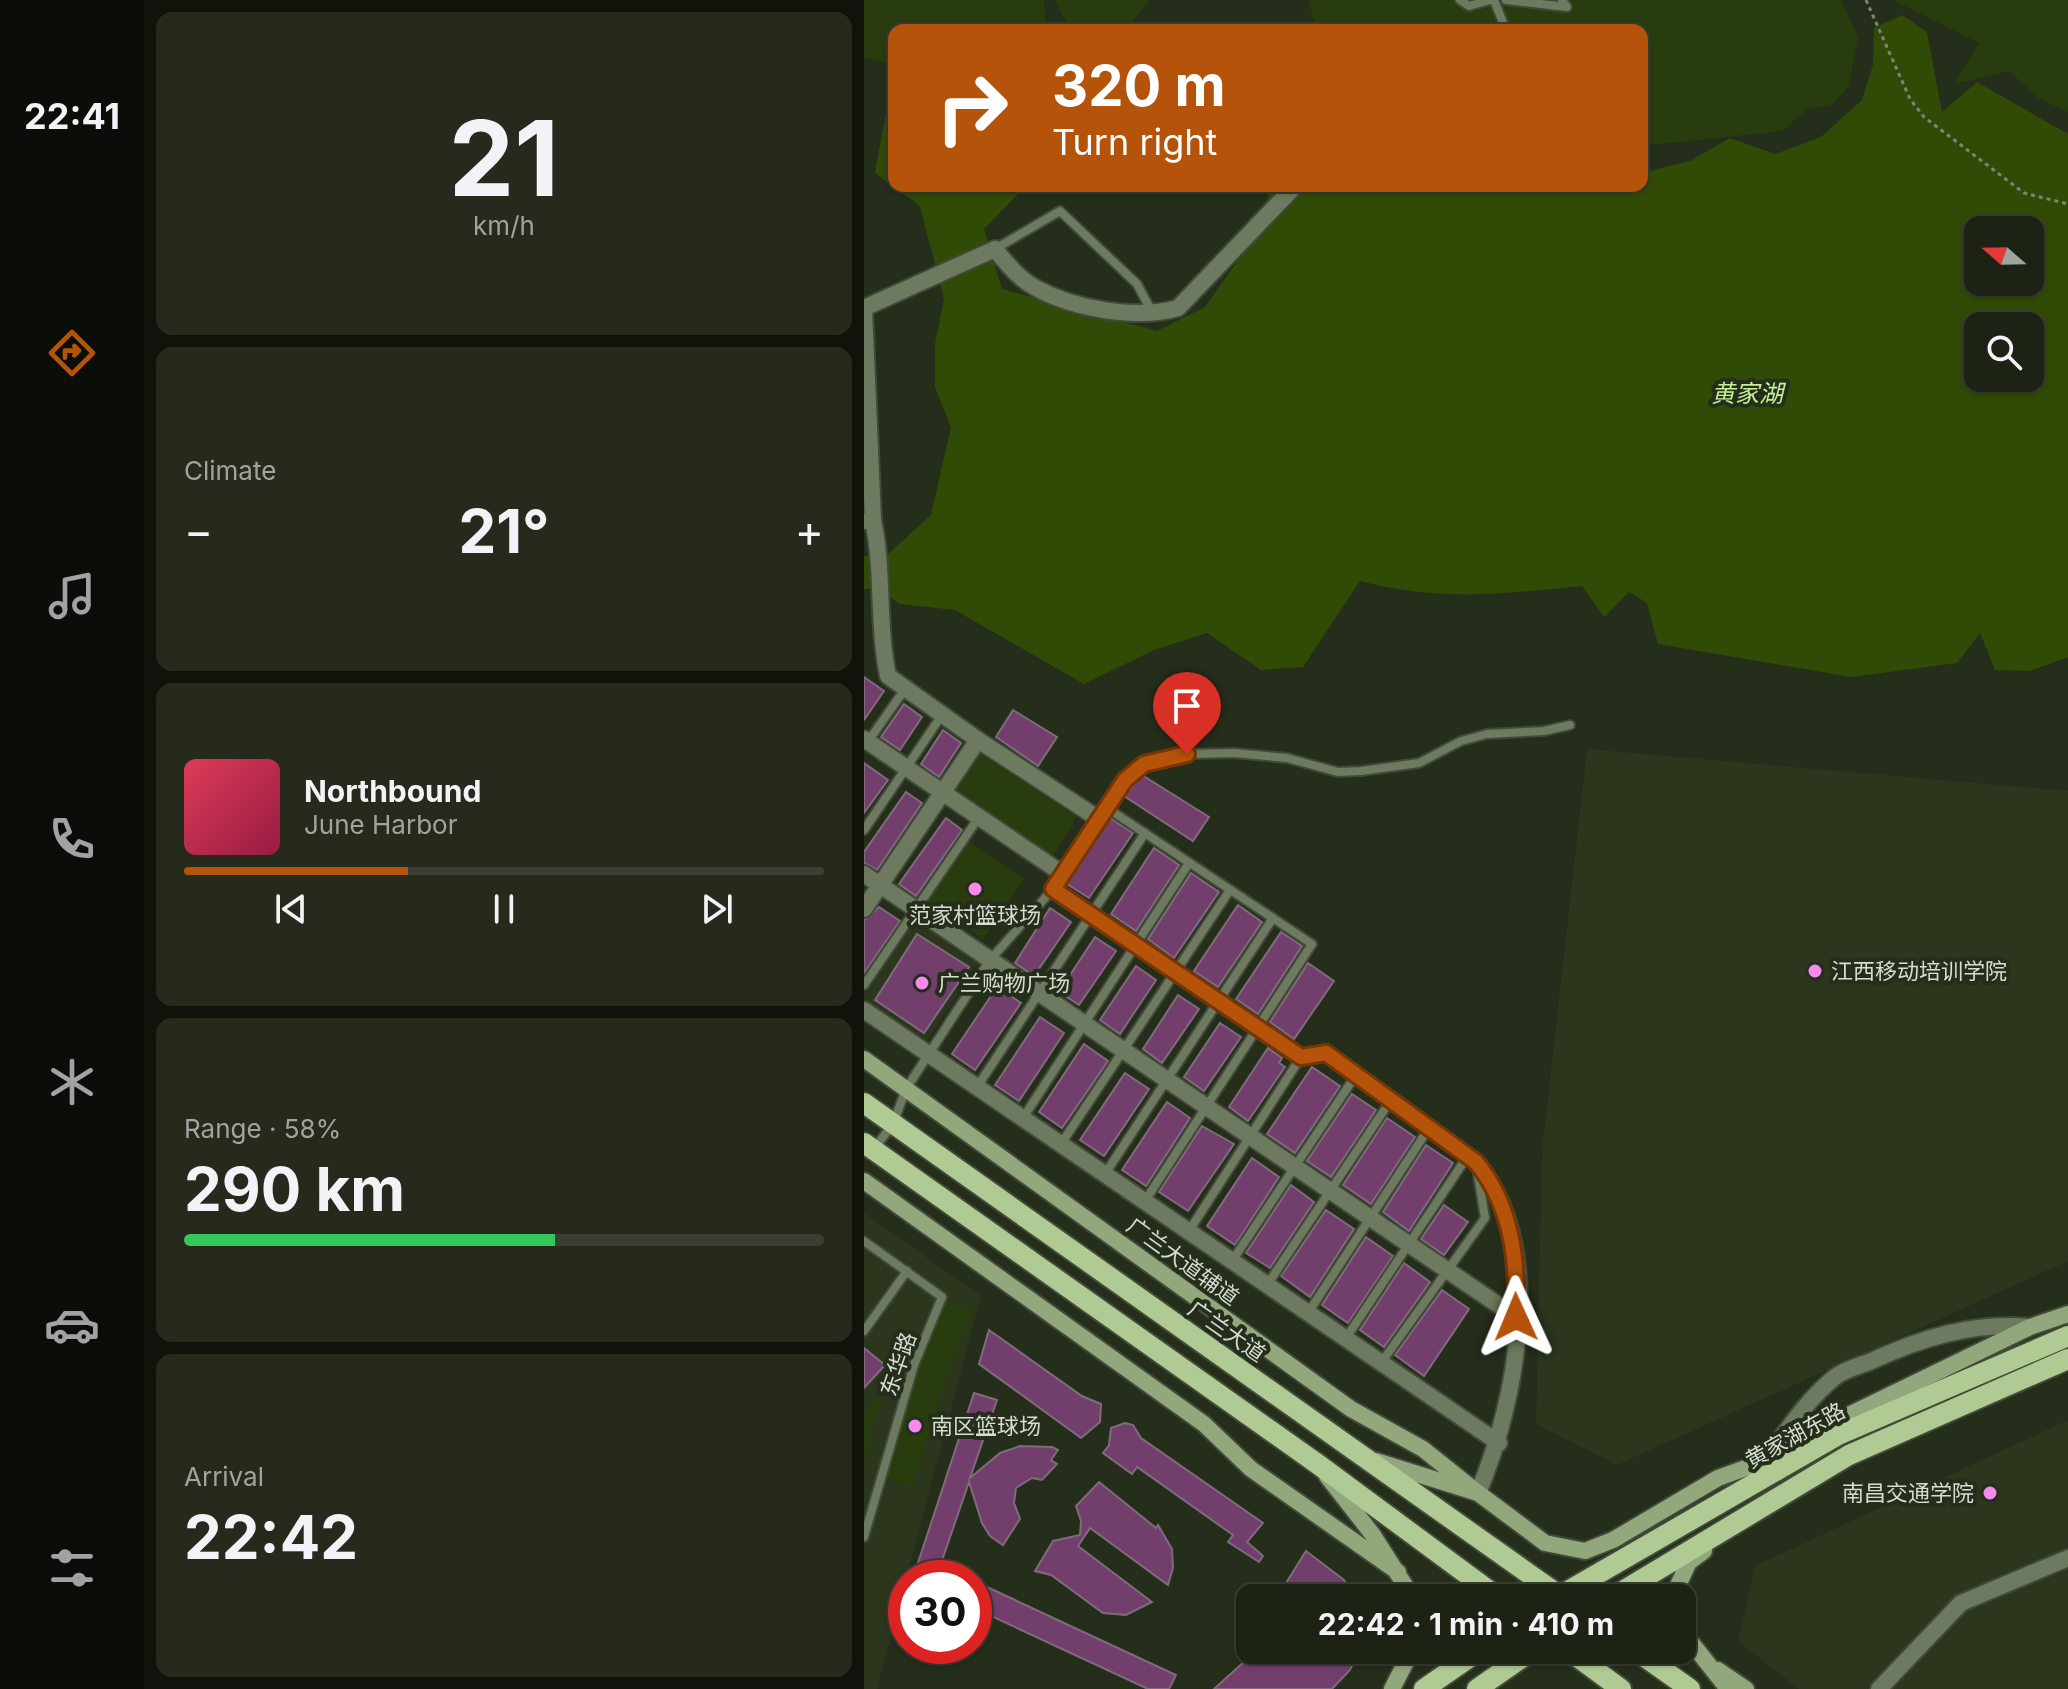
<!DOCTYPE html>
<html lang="en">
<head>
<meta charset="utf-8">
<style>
  :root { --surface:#1c2214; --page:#252a1d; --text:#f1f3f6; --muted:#a0a4a0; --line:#3a3f34; --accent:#b45309 }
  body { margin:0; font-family:Inter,"Noto Sans SC",sans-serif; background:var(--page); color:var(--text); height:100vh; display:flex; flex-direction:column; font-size:30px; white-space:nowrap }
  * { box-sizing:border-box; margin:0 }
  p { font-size:26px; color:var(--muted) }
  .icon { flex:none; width:44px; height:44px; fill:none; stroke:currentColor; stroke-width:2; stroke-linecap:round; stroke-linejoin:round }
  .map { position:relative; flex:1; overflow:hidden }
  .sheet { display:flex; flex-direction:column; gap:12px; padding:12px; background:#0f130b; width:720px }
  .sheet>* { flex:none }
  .guide { position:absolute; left:24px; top:24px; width:760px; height:168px; border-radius:16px; box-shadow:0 2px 6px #0004,0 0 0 2px var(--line); background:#b45309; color:#fff; overflow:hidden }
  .needle { width:52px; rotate:290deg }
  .buttons { position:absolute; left:1100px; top:216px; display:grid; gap:16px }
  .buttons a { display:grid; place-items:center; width:80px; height:80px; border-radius:16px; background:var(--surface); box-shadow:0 2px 6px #0004,0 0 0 2px var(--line); font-size:40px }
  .speed { position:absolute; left:24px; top:1560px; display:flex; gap:16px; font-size:40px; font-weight:700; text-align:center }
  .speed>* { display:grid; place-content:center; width:104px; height:104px; border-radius:50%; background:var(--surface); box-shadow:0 2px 6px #0004,0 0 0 2px var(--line); line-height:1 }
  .speed .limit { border:12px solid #d22; background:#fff; color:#111 }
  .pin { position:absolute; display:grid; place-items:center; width:68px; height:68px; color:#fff; margin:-82px -34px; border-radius:50% 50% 50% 0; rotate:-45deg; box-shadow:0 0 8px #0007 }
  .pin .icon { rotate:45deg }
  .me { position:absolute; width:88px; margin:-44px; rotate:359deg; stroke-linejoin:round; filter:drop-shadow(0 0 6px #0008) }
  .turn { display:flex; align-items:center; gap:28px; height:168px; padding:0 32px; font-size:36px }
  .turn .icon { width:104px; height:104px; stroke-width:2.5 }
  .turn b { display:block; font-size:56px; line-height:68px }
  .big { font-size:60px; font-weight:700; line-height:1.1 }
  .sheet .tile { flex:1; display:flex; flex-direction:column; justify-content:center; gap:12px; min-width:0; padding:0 28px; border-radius:16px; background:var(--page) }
  .sheet .dial { align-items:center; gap:0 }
  .dial b { font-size:104px; line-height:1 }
  .song { display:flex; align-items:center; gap:24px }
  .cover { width:96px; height:96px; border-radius:12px; background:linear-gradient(135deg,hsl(350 70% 55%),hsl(340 70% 35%)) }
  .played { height:8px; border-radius:4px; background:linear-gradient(90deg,var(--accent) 35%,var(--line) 35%) }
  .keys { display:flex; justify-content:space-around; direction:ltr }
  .heat { display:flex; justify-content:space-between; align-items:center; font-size:44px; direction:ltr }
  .charge { height:12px; border-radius:6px; background:linear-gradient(90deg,#34c759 58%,var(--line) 0) }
  .trip { position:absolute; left:372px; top:1584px; width:460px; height:80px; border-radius:16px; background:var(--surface); box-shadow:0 2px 6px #0004,0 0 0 2px var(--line); font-weight:700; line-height:80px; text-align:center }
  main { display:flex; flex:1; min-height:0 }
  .dock { display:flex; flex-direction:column; width:144px; justify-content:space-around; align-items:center; background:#0b0e08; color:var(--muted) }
  .dock .icon { width:56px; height:56px }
  .dock .active { color:var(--accent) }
  .dock b { font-size:36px; color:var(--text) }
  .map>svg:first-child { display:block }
  .built { fill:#2b361d }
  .green { fill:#293c0d }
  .water { fill:#314b06; fill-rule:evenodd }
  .building { fill:#723f6d; stroke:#7f6b7c; stroke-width:2 }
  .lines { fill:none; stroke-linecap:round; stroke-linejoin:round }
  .service-casing { stroke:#414938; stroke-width:12 }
  .minor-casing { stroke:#414938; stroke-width:20 }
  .tertiary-casing { stroke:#414938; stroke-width:20 }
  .secondary-casing { stroke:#414938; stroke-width:20 }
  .primary-casing { stroke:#414938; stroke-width:24 }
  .path { stroke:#7e8576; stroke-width:3; stroke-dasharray:4 4; stroke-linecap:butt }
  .service { stroke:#6d7a5f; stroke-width:8 }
  .minor { stroke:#6d7a5f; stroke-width:16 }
  .tertiary { stroke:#6d7a5f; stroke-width:16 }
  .secondary { stroke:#92a77c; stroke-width:16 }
  .primary { stroke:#afca92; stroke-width:20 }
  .route-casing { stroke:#753606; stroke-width:20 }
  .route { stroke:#b45309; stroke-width:14 }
  .poi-dot { fill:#f788ec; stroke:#252d1b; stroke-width:3 }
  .labels { text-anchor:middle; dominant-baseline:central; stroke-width:8; stroke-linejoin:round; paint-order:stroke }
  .poi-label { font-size:22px; fill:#d6dcd0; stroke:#252d1b; text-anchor:start }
  .street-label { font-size:22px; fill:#d6dcd0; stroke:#252d1b }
  .water-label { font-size:24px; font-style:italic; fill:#c4ef94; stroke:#252d1b }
</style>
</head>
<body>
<main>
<nav class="dock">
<b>22:41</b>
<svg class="icon active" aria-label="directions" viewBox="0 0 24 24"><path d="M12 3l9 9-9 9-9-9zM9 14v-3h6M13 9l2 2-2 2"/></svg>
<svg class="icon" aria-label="music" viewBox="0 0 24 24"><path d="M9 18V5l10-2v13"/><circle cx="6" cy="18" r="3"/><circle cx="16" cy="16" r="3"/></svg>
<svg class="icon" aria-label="phone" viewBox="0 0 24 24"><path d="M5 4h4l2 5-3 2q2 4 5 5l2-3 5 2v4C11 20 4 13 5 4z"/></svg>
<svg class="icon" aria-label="climate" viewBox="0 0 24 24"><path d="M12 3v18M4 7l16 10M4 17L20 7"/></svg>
<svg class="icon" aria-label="car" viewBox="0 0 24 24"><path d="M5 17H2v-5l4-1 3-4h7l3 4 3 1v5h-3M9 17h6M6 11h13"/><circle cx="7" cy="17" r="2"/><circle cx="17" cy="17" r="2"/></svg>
<svg class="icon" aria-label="filters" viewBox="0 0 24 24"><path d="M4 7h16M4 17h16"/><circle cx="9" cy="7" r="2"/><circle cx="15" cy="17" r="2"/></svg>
</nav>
<section class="sheet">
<div class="tile dial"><b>21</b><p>km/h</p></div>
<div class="tile"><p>Climate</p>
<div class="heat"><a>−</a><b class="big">21°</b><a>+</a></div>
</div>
<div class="tile">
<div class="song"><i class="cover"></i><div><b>Northbound</b><p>June Harbor</p></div></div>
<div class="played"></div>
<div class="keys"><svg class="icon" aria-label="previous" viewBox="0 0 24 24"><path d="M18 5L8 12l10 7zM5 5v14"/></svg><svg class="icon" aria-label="pause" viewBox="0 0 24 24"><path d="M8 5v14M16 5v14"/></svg><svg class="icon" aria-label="next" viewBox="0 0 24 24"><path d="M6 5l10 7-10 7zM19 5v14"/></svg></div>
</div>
<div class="tile"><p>Range · 58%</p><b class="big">290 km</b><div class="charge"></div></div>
<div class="tile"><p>Arrival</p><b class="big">22:42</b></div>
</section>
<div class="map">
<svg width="1204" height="1689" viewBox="0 0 1204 1689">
  <rect width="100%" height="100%" fill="#252d1b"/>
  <g class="built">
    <polygon points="723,749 1204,791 1204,1261 753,1465 672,1424 678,1151"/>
    <polygon points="51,918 116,961 62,1042 0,1001 0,995"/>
    <polygon points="0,1213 117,1296 13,1689 0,1689"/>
    <polygon points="1204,1420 1204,1689 935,1689 874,1641 891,1566"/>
  </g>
  <g class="green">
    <polygon points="0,0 180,0 182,30 30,30 30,64 0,58"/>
    <polygon points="190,0 286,0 261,30 207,30"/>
    <polygon points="444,0 977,0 994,37 985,86 967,105 942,110 918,131 778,146 778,30 453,30"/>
    <polygon points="1029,0 1204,0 1204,112 1174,98 1145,71 1090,84 1115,43"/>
    <polygon points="115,753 213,817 186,860 90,794"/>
    <polygon points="102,840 160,879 119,939 62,900"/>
    <polygon points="81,1300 109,1310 83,1374 48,1487 20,1478 56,1361"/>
    <polygon points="21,1391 0,1458 0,1416"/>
  </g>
  <path class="water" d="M 1038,15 L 1063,32 L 1078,112 L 1113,82 L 1204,134 L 1204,657 L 1166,671 L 1131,670 L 1116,633 L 1093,663 L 987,677 L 794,644 L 783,603 L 765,592 L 740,617 L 718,586 C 635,594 579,602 496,581 L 439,667 L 397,670 L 343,633 L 290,650 L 220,684 L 91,610 L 36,604 L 12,588 L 0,589 L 0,556 L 24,554 L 67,515 L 87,427 L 71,387 L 71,344 L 80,299 L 56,206 L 11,173 L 24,102 L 30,102 L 30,186 L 162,186 L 120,229 L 138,289 L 293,331 L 341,307 L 389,239 L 408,186 L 778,186 L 778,173 L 826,161 L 866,138 L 911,154 L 957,137 L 998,100 L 1009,65 L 1010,28 ZM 1114,230 L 1166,230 L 1166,282 L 1114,282 ZM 1114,326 L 1166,326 L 1166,378 L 1114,378 Z"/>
  <g class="building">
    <polygon points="0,677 20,691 0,720"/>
    <polygon points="40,704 58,717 36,750 17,737"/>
    <polygon points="149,710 193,737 174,766 132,737"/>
    <polygon points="79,730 97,743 75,777 57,764"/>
    <polygon points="0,763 24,780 0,813"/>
    <polygon points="278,775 345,817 329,841 260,796"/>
    <polygon points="42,792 58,803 13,870 0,863 0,852"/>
    <polygon points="82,818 98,830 52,896 35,884"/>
    <polygon points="246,818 269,833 225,898 203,884"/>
    <polygon points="290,848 315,865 272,931 247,914"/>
    <polygon points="327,873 355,892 310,958 284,939"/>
    <polygon points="374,905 398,922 354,987 330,971"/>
    <polygon points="15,907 36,921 0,973 0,920"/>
    <polygon points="186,908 207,922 170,976 151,963"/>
    <polygon points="417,932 438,946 394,1014 372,999"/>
    <polygon points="53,934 105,967 60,1033 11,1000"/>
    <polygon points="231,937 252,951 215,1005 195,992"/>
    <polygon points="444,963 470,981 430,1039 406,1022"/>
    <polygon points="272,966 292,980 256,1034 236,1020"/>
    <polygon points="133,987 157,1003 111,1070 88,1054"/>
    <polygon points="314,995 335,1009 298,1063 279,1049"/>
    <polygon points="176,1017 200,1033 155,1101 131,1085"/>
    <polygon points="356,1023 377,1037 340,1091 320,1077"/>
    <polygon points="220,1044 244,1061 198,1128 175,1112"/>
    <polygon points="404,1048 418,1058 415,1063 421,1067 384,1121 365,1107"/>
    <polygon points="448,1067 476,1086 431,1153 403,1134"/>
    <polygon points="261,1073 285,1089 240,1156 216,1140"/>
    <polygon points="488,1094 512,1110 467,1177 443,1161"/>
    <polygon points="303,1102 326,1118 282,1186 258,1170"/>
    <polygon points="523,1118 551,1137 507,1204 479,1185"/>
    <polygon points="338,1126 370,1144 324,1211 295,1192"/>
    <polygon points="562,1145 589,1163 545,1231 519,1212"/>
    <polygon points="388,1158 415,1177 371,1245 343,1226"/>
    <polygon points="427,1185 450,1202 406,1268 382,1253"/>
    <polygon points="580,1205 604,1222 580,1255 557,1239"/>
    <polygon points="462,1210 490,1229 446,1297 417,1276"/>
    <polygon points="502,1237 529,1256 484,1323 458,1305"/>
    <polygon points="540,1263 566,1282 520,1347 496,1330"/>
    <polygon points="578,1290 605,1309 560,1376 531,1355"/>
    <polygon points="125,1330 218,1396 237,1404 236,1422 217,1438 115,1364"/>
    <polygon points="0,1348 21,1365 0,1388"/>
    <polygon points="110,1393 133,1400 106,1478 136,1453 156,1446 188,1447 194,1450 187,1460 193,1464 178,1480 168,1478 152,1488 150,1503 156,1519 139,1545 126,1536 118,1523 105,1482 72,1578 49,1578"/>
    <polygon points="261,1423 269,1425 277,1438 399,1523 383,1542 399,1556 395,1562 364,1542 369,1535 273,1467 268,1474 239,1453 245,1445 247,1428"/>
    <polygon points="235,1482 292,1528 294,1525 308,1549 309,1568 304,1585 226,1528 214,1546 288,1602 262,1615 239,1613 187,1575 171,1571 189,1541 216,1535 217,1521 212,1506"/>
    <polygon points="442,1551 480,1580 491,1598 425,1598 417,1591"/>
    <polygon points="110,1581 312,1675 305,1689 284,1689 110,1608"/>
    <polygon points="393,1650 495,1650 486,1670 468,1689 350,1689"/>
  </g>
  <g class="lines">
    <g class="service-casing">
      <g id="service">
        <polyline points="596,0 605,6 626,0"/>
        <polyline points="630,0 642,30"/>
        <polyline points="642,0 703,7 698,0"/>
        <polyline points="131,249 196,211 273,284 288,312"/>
        <polyline points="3,743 41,689"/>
        <polyline points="243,808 448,944 281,1201"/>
        <polyline points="0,830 78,715"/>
        <polyline points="0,985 115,817"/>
        <polyline points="113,1087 281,833"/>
        <polyline points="159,1118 325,863"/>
        <polyline points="197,1144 366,890"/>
        <polyline points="10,1149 29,1124 42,1089 126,960 189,889 261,780 280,764 323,754 370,753 423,758 474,772 497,771 555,763 597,741 623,734 680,731 706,725"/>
        <polyline points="241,1174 409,918"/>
        <polyline points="325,1231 437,1057"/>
        <polyline points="0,1241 78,1297 50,1365 0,1537"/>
        <polyline points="368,1261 492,1075"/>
        <polyline points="403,1285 527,1100"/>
        <polyline points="444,1313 565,1128"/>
        <polyline points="0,1331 43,1271"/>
        <polyline points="482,1338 603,1157"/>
        <polyline points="517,1363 621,1218 614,1175"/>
      </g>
    </g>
    <g class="minor-casing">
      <g id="minor">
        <path d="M 0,308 L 131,249 C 143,264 155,279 172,288 C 210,309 273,320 314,308 L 431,186"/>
        <polyline points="0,309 9,520 2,521"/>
        <path d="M 9,520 C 20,572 13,624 24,676 L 114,740 L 235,819"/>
        <polyline points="0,739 199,874"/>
        <polyline points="0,874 652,1317"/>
        <path d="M 189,889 L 437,1057 L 462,1053 L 612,1162 C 683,1247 653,1400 614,1493"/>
        <polyline points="0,909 114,740"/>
        <polyline points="0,1010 635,1443"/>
        <polyline points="1015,1689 1097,1603 1204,1558"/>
      </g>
    </g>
    <g class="tertiary-casing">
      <path id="tertiary" d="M 907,1452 C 926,1426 945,1398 971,1377 C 980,1370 994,1366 1005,1362 C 1057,1338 1108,1322 1166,1327"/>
    </g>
    <g class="secondary-casing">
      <g id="secondary">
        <polyline points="0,1059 487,1409 559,1449 614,1493"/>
        <polyline points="0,1181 340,1424 387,1469 534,1572"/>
        <polyline points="923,1445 1166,1327 1204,1314"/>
        <polyline points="512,1461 614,1493 681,1543 721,1551 749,1540 854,1478 942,1446"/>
        <polyline points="463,1476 509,1535 549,1598"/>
        <polyline points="808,1598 825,1562 840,1551"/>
        <polyline points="818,1631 864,1689"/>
        <polyline points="854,1670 882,1689"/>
        <polyline points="528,1689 548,1650"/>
      </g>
    </g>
    <g class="primary-casing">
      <g id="primary">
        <polyline points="0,1103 699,1598"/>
        <polyline points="0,1143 455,1465 635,1598"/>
        <polyline points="692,1598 974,1435 1204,1336"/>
        <polyline points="747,1598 985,1455 1204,1359"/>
        <polyline points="704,1650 757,1689"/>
        <polyline points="771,1650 826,1689"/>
        <polyline points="560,1689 616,1650"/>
        <polyline points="613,1689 669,1650"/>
      </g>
    </g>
    <polyline class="path" points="1002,0 1046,99 1060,117 1160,193 1204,204"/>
    <use href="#service" class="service"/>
    <use href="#minor" class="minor"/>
    <use href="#tertiary" class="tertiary"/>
    <use href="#secondary" class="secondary"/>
    <use href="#primary" class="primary"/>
  </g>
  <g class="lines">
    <g class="route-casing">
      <path id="route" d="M 323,754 L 280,764 L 261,780 L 189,889 L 437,1057 L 462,1053 L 612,1162 C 648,1206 654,1261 652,1317"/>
    </g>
    <use href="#route" class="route"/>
  </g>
  <g class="poi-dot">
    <circle cx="111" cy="889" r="8"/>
    <circle cx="951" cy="971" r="8"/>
    <circle cx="58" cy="983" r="8"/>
    <circle cx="51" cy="1426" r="8"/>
    <circle cx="1126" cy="1493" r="8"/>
  </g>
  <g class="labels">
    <g class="poi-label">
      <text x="111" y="915" text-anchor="middle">范家村篮球场</text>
      <text x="967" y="971">江西移动培训学院</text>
      <text x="74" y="983">广兰购物广场</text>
      <text x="67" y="1426">南区篮球场</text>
      <text x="1110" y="1493" text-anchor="end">南昌交通学院</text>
    </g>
    <g class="street-label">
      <text transform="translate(319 1261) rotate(36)">广兰大道辅道</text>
      <text transform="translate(363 1331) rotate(35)">广兰大道</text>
      <text transform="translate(34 1364) rotate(-71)">东华路</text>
      <text transform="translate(931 1435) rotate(-29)">黄家湖东路</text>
    </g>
    <g class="water-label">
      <text x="883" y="393">黄家湖</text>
    </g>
  </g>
</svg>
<div class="buttons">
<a><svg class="needle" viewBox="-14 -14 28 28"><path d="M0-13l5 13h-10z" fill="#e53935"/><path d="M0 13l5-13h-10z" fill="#a0a4a0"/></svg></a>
<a><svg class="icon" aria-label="search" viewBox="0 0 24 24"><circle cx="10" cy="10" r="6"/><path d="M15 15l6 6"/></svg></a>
</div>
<div class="speed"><div class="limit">30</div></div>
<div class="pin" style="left:323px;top:754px;background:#d93025"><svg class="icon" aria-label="arrive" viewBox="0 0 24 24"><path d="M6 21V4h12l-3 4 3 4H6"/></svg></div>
<svg class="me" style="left:652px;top:1317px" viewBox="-20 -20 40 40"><path d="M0-17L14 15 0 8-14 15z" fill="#b45309" stroke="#fff" stroke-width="4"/></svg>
<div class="trip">22:42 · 1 min · 410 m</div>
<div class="guide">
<div class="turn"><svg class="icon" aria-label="right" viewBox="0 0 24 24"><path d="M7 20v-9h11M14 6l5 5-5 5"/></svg><div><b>320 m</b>Turn right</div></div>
</div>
</div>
</main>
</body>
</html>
